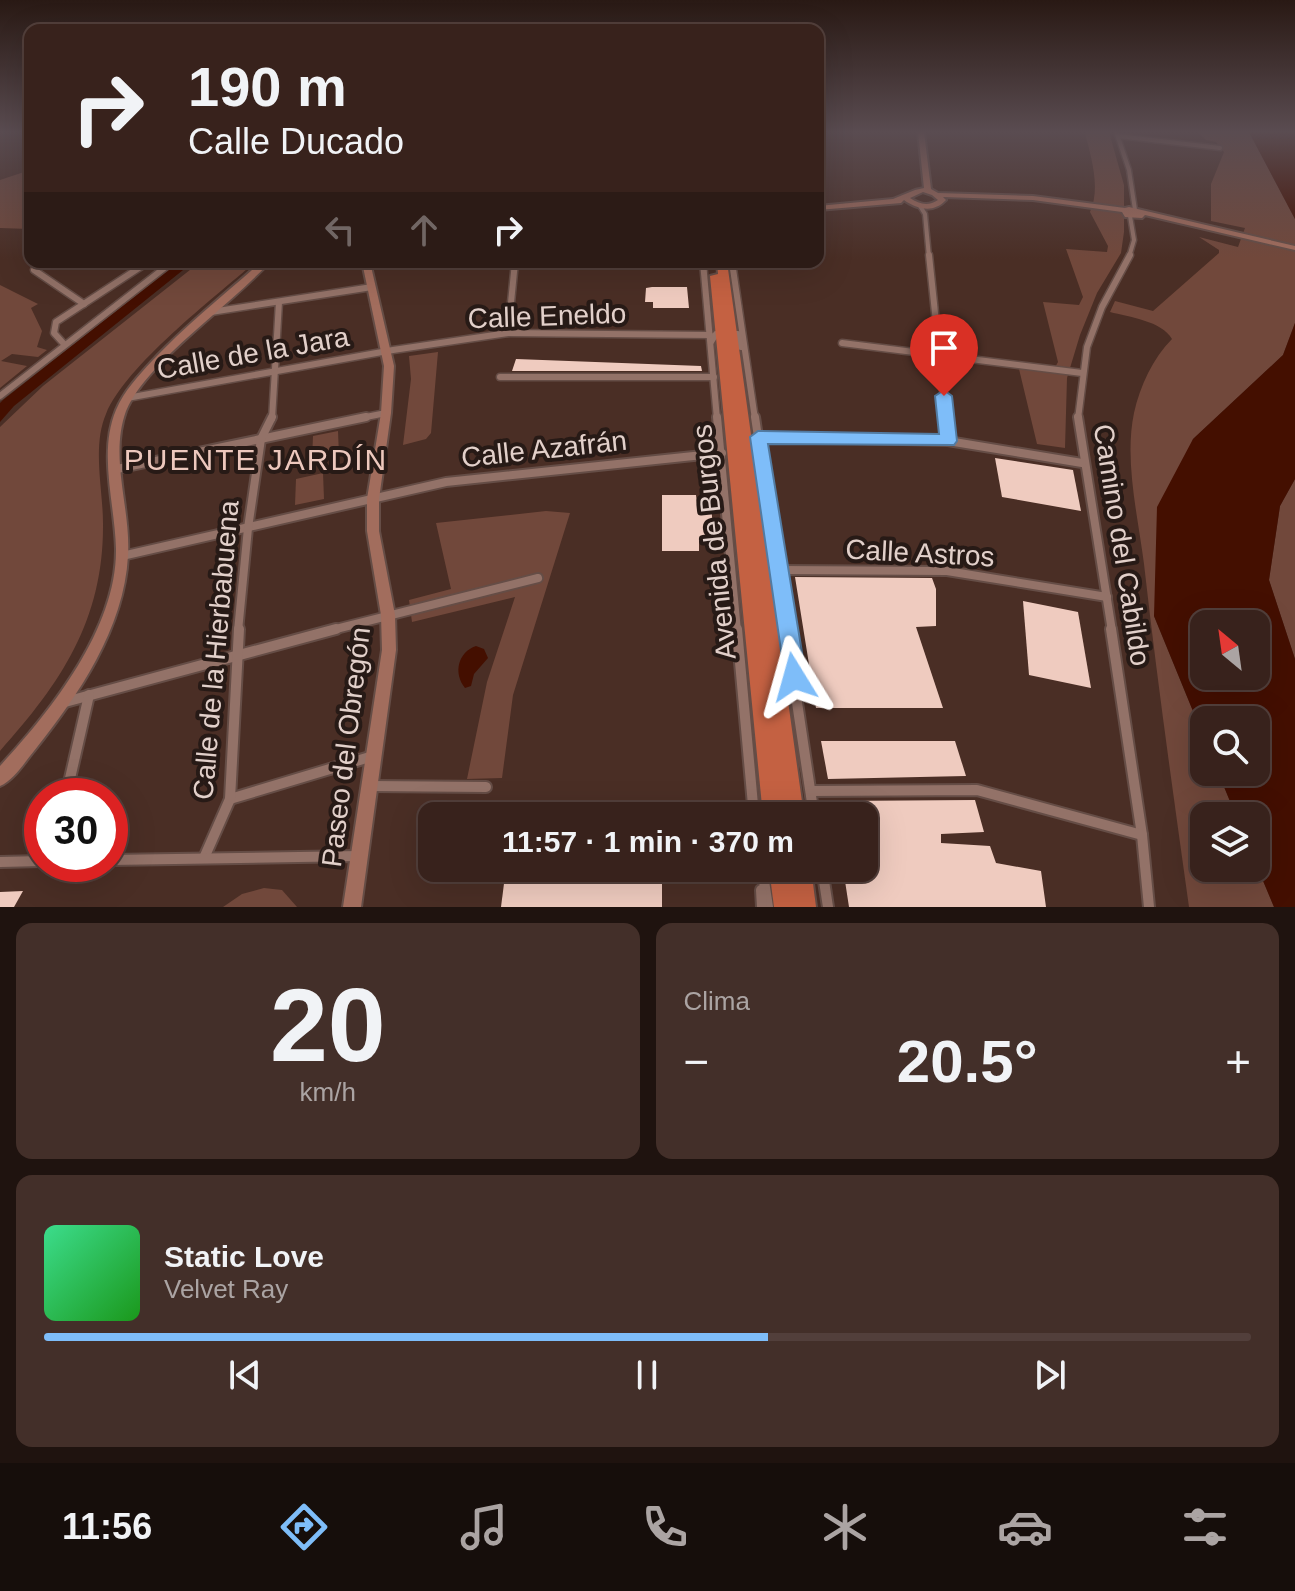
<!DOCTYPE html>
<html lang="es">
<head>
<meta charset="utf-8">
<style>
  :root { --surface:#38221c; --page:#432f29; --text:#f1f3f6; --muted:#aba4a3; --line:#523f3b; --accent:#7ebdf9 }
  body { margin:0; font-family:Arial,sans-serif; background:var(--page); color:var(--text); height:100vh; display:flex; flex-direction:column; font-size:30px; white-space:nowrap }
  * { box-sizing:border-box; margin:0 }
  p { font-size:26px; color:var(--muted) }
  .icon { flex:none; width:44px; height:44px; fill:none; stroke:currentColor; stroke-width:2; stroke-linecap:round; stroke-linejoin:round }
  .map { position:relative; height:907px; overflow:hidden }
  .details { display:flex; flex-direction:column; gap:16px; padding:16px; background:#1f130f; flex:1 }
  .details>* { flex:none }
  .guide { position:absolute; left:24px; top:24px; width:800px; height:244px; border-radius:16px; box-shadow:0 8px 32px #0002,0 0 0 2px var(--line); background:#38221c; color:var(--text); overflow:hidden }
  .needle { width:52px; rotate:331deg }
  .fabs { position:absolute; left:1190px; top:610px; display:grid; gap:16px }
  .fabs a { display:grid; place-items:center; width:80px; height:80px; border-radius:16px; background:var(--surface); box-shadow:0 8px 32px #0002,0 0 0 2px var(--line); font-size:40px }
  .speed { position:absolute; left:24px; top:778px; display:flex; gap:16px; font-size:40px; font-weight:700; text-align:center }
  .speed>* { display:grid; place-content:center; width:104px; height:104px; border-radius:50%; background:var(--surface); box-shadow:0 8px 32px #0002,0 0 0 2px var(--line); line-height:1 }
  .speed .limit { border:12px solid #d22; background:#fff; color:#111 }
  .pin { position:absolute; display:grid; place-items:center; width:68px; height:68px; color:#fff; margin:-82px -34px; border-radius:50% 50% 50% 0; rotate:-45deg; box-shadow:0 0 8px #0007 }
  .pin .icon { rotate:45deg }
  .me { position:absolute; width:88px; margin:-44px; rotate:352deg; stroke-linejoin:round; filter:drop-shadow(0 0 6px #0008) }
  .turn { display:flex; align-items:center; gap:28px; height:168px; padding:0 32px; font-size:36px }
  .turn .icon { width:104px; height:104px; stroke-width:2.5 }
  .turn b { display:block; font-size:56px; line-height:68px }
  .lanes { display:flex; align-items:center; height:76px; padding:0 32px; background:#0003; justify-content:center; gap:40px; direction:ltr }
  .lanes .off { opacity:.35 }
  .big { font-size:60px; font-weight:700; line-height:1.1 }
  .details .card { flex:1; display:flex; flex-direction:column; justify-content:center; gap:12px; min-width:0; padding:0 28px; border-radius:16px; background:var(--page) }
  .details .dial { align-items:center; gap:0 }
  .dial b { font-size:104px; line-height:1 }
  .song { display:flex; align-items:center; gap:24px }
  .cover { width:96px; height:96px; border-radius:12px; background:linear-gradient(135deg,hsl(150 70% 55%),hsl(120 70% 35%)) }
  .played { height:8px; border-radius:4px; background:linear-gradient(90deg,var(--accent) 60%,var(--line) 60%) }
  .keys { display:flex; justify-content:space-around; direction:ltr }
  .heat { display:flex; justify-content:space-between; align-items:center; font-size:44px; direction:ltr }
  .details .tiles { flex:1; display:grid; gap:16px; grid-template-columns:1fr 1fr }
  .card:last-child { grid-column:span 2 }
  .trip { position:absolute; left:418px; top:802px; width:460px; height:80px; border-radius:16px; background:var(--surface); box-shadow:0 8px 32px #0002,0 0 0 2px var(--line); font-weight:700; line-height:80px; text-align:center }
  .tab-bar { display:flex; height:128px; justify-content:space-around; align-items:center; background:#160e0b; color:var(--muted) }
  .tab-bar .icon { width:56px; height:56px }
  .tab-bar .on { color:var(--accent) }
  .tab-bar b { font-size:36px; color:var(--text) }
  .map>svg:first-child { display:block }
  .green { fill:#71483b }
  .water { fill:#440f00; fill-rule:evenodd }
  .building { fill:#efcbbf }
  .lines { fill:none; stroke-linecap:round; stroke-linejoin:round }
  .street-far3-casing { stroke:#654d46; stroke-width:7 }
  .street-far2-casing { stroke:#654d46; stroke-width:9 }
  .street-far1-casing { stroke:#654d46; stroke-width:12 }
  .street-casing { stroke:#654d46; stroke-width:14 }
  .secondary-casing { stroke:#654d46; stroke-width:4 }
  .highway-casing { stroke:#654d46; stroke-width:4 }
  .street-far3 { stroke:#937268; stroke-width:4 }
  .street-far2 { stroke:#937268; stroke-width:6 }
  .street-far1 { stroke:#937268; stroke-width:8 }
  .street { stroke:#937268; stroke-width:10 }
  .secondary { fill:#a26d5d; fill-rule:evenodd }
  .highway { fill:#c46142; fill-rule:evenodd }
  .route { fill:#7ebdf9; stroke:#527ba2; stroke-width:2 }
  .labels { text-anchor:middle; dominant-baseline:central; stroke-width:8; stroke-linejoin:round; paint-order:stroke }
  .street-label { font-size:28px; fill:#e2d0ca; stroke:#271a16 }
  .neighbourhood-label { font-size:30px; letter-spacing:2px; fill:#edc8bd; stroke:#271a16 }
</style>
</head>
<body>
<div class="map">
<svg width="1295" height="907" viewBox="0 0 1295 907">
  <rect width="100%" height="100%" fill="#4a2e25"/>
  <g class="green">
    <path d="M 1085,132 L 1109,132 L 1124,185 L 1124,232 L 1121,253 L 1097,293 L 1080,335 L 1067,378 L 1065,448 L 1037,444 L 1019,369 L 1052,373 L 1058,362 L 1043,302 L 1079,305 L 1083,297 L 1066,249 L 1107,252 L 1108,246 L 1090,212 C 1101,187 1091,158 1085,132 Z"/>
    <path d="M 1198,132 L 1249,132 L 1295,219 L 1295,323 L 1283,355 L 1193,439 L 1154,616 L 1204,738 L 1204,772 L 1218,772 L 1236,816 L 1204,816 L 1204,868 L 1256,868 L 1256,864 L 1274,907 L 1189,907 C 1173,793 1157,679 1144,564 C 1138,516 1124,461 1134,413 C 1140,386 1153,358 1172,339 C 1162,321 1129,317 1110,312 L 1115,301 L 1153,311 L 1219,253 L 1219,250 L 1199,237 L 1238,247 L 1245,228 L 1211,221 L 1211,184 L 1224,152 L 1216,142 L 1206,140 Z"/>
    <polygon points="30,170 30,229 0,228 0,180"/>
    <path d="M 200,262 L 255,262 C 213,299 126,365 106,414 C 92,446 103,490 103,523 C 104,619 62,682 0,751 L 0,427 L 43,386 Z"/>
    <polygon points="0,285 38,304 31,308 42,331 37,347 47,350 38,357 12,354 1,361 27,366 0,388"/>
    <polygon points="438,352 431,433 426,439 403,445 411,379 409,356"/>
    <polygon points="338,431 339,456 312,461 313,436"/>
    <polygon points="323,473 324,499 295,505 296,479"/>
    <polygon points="1295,479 1295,659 1269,580 1280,506"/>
    <polygon points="546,511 570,513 513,695 502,778 467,779 487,682 515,597 412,622 409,600 451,589 436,523"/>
    <polygon points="764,518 766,518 803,779 792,744 762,526"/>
    <polygon points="745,612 766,816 761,816 741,629"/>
    <polygon points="264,888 282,890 297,907 223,907 242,894"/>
  </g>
  <g class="water">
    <polygon points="1249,132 1295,132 1295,219"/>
    <polygon points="178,262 193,262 14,406 0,422 0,403 3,400"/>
    <path d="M 1295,323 L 1295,479 L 1280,506 L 1269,580 L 1295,659 L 1295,907 L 1274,907 L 1256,864 L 1256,816 L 1236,816 L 1218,772 L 1256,772 L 1256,720 L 1204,720 L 1204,738 L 1154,616 L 1157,507 L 1193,439 L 1283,355 ZM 1256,624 L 1256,676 L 1204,676 L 1204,624 Z"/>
    <path d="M 476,646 L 484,649 L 488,658 L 474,674 L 471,686 L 465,688 C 453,673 458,652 476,646 Z"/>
  </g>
  <g class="building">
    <polygon points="652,287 687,287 689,308 653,308 653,302 645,302 646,288"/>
    <polygon points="516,359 701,366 702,371 512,371"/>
    <polygon points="995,458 1073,470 1081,511 1002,497"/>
    <polygon points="662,495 696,495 697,504 711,504 714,541 699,541 699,551 662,551"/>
    <polygon points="795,577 932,578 936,589 936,626 916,627 943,708 816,708"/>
    <polygon points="1023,601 1078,612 1091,688 1029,675"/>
    <polygon points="821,741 955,741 966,776 828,779"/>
    <polygon points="975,800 984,832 941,834 941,843 990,846 996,863 1041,871 1046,907 849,907 843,868 864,868 864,816 835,816 833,801"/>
    <polygon points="506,868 662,868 662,907 501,907"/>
    <polygon points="23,891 14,907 0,907 0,892"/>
  </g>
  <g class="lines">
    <g class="street-far3-casing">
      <g id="street-far3">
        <polyline points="1117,134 1129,170 1135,210"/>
        <polyline points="1118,136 1220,148"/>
        <polyline points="920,206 925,214 929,257"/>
        <polyline points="1129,257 1134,240 1130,216"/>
      </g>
    </g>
    <g class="street-far2-casing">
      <g id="street-far2">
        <polyline points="929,255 946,419"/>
        <polyline points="703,262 717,419"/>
        <polyline points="732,262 755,419"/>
        <polyline points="34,270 84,304"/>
        <polyline points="211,312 372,287"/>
        <polyline points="508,333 515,262"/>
        <polyline points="711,342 716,334 738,334 741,347"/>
        <polyline points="842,343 1082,373"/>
        <polyline points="64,344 54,333 56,322 148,262"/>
        <polyline points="500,377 714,377"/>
        <polyline points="0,396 172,262"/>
        <polyline points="127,398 393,350 508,333 710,335"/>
        <polyline points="272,419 279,302"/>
        <polyline points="356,419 386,413"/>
        <polyline points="1078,419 1087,347 1102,307 1130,255"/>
      </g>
    </g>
    <g class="street-far1-casing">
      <g id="street-far1">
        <polyline points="717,417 737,631"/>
        <polyline points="755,417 787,631"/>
        <polyline points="946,417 948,441"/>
        <polyline points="1078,417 1112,631"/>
        <polyline points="758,437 948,441 1082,463"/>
        <polyline points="117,469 366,417"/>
        <polyline points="122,556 446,482 722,453"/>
        <polyline points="778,570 947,571 1107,597"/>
        <polyline points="238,631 248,528 261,439 272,417"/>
        <polyline points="328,631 538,578"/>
      </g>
    </g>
    <g class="street-casing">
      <g id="street">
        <polyline points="737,629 754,816"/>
        <polyline points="786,629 814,816"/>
        <polyline points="1111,629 1142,835 1149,907"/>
        <polyline points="65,702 336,629"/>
        <polyline points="370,786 486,787"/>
        <polyline points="811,791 977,790 1142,835"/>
        <polyline points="66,796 89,695"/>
        <polyline points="230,799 373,756"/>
        <polyline points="204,858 230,799 239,629"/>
        <polyline points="110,860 359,856"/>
        <polyline points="0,862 42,861"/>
        <polyline points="762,868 768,907"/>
        <polyline points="822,868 828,907"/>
        <polyline points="761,890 762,907"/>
      </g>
    </g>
    <g class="secondary-casing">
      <g id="secondary">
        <path d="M 918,132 L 924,132 L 931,189 L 938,193 L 1033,196 L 1125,208 L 1129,207 L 1295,246 L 1295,250 L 1145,215 L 1142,218 L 1125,217 L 1122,212 L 1033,200 L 943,197 L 946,200 C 934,213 918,210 904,200 L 901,203 L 818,210 L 818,206 L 893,199 L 915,190 L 924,188 ZM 923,192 L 932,195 L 938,200 C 928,207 919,204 910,198 Z"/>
        <path d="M 261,262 L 270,262 C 235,299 193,329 158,366 C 146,379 133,394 126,411 C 109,458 131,508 128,556 C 124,629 78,696 34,751 C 24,763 14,780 0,786 L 0,766 C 51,711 117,628 116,549 C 115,504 98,453 116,410 C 124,391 139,375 152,361 C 186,325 225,294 261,262 Z"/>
        <polygon points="362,262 370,262 394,366 391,413 379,499 379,531 395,615 396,650 361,907 343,907 382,650 381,615 367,531 367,499 381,413 384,366"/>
      </g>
    </g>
    <g class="highway-casing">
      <g id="highway">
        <polygon points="717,262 727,262 804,816 763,816 710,276 718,274"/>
        <polygon points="769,868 811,868 816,907 774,907"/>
      </g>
    </g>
    <use href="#street-far3" class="street-far3"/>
    <use href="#street-far2" class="street-far2"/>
    <use href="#street-far1" class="street-far1"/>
    <use href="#street" class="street"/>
    <use href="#secondary" class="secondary"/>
    <use href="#highway" class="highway"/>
  </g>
  <linearGradient id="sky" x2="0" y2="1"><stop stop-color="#291914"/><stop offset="0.51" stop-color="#5a4c51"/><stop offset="1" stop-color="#5a4c51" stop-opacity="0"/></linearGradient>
  <rect width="1295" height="259" fill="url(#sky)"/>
  <polygon class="route" points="944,390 952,396 957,441 954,445 768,444 806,677 803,685 794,688 786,685 750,437 758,431 939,434 935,396"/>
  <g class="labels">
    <g class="street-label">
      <text transform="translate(547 316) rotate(-2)">Calle Eneldo</text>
      <text transform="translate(253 353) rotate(-10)">Calle de la Jara</text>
      <text transform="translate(544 449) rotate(-6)">Calle Azafrán</text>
      <text transform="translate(714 542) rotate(-96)">Avenida de Burgos</text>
      <text transform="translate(1122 545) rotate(81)">Camino del Cabildo</text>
      <text transform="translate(920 553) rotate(3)">Calle Astros</text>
      <text transform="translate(216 650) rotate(-85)">Calle de la Hierbabuena</text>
      <text transform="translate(346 747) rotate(-83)">Paseo del Obregón</text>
    </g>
    <g class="neighbourhood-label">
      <text x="256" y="459">PUENTE JARDÍN</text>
    </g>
  </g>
</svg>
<div class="fabs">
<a><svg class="needle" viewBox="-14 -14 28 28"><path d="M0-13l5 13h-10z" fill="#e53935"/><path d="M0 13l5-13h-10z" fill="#aba4a3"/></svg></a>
<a><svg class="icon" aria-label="search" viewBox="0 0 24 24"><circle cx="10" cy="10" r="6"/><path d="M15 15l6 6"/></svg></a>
<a><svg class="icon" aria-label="layers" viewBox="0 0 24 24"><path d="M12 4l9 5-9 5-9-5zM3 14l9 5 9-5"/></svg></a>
</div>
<div class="speed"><div class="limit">30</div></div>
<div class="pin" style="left:944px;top:396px;background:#d93025"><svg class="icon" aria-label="arrive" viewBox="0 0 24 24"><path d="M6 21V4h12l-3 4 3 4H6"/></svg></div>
<svg class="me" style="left:794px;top:677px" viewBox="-20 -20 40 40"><path d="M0-17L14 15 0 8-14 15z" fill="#7ebdf9" stroke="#fff" stroke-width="4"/></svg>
<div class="trip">11:57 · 1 min · 370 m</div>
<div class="guide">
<div class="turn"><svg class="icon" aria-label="right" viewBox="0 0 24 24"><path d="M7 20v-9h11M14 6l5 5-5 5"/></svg><div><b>190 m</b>Calle Ducado</div></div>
<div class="lanes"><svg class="icon off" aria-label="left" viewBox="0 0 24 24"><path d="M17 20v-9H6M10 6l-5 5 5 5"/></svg><svg class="icon off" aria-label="ahead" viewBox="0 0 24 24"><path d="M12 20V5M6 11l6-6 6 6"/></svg><svg class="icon" aria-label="right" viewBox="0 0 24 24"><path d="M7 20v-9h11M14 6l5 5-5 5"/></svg></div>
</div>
</div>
<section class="details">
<div class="tiles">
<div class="card dial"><b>20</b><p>km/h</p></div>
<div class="card"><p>Clima</p>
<div class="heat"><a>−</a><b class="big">20.5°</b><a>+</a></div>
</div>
<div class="card">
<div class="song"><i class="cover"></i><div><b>Static Love</b><p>Velvet Ray</p></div></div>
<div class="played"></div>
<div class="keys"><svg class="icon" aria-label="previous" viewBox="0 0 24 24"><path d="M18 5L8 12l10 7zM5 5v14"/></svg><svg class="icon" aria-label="pause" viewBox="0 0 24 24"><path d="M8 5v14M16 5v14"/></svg><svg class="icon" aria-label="next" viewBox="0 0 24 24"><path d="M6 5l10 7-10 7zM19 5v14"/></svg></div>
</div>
</div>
</section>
<nav class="tab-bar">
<b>11:56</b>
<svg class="icon on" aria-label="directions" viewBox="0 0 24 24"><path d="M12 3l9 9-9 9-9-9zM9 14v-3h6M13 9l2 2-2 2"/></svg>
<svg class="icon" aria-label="music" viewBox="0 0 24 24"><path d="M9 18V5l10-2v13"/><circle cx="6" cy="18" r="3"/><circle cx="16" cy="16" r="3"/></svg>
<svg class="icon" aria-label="phone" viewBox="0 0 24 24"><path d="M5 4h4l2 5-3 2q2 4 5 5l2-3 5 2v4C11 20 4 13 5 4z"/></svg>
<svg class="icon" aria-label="climate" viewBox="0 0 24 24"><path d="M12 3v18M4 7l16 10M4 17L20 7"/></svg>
<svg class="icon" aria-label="car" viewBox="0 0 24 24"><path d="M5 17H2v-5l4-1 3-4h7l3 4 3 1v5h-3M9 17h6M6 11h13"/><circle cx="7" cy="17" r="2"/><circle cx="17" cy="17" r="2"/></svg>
<svg class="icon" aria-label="filters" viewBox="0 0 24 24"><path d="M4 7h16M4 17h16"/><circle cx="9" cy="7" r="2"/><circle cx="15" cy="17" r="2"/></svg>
</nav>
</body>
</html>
